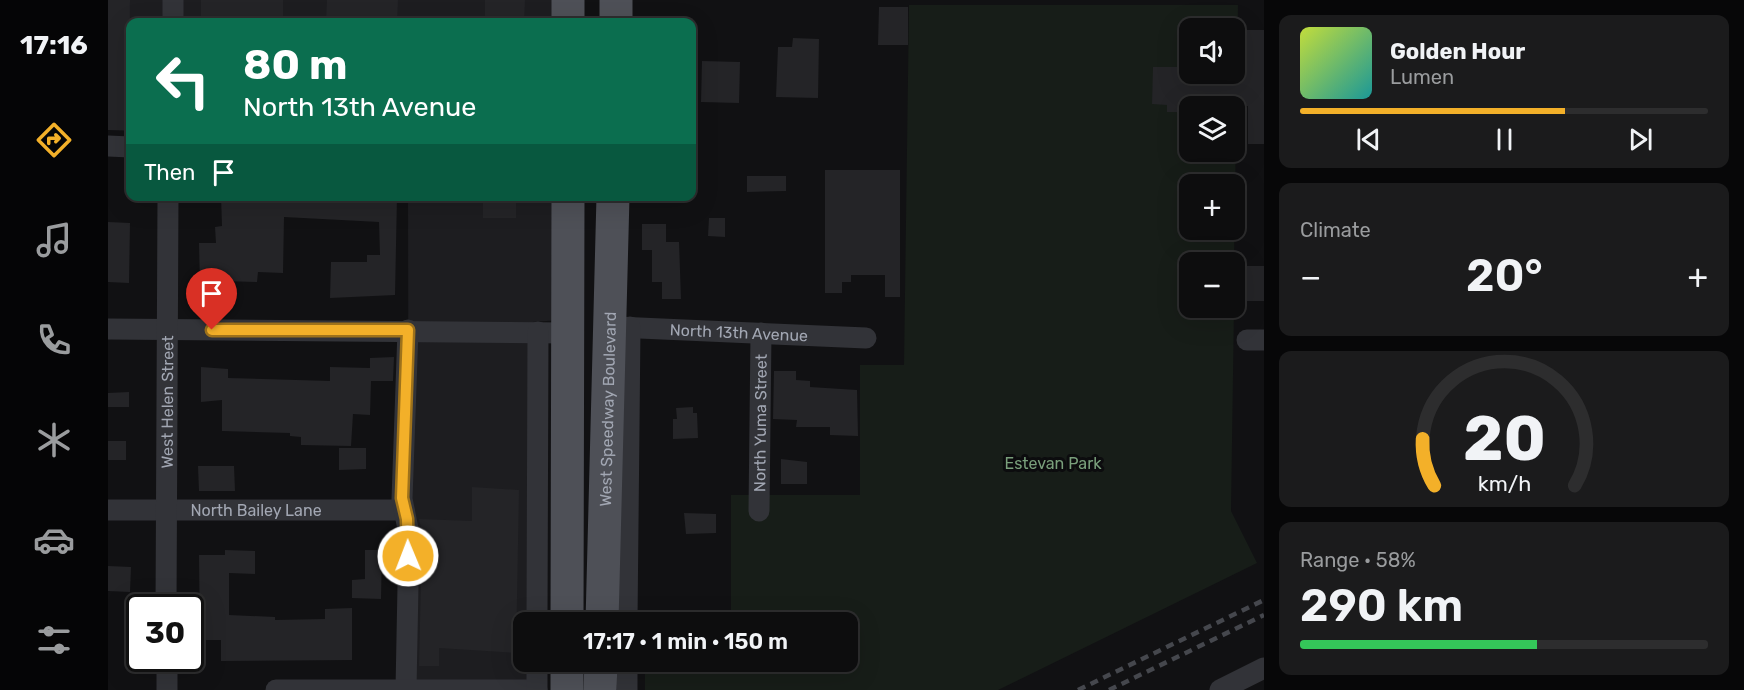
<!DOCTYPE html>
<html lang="en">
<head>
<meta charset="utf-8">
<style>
  :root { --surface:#0d0d0e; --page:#1b1b1c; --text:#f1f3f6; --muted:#9a9c9e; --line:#2d2d2e; --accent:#f3b029 }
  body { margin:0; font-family:Rubik,sans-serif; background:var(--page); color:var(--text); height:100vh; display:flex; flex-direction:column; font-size:22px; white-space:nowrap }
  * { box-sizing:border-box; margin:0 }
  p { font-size:20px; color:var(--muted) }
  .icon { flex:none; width:33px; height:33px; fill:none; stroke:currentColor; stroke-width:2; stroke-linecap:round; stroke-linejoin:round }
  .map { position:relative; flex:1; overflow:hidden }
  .sheet { display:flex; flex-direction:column; gap:15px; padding:15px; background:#070708; width:480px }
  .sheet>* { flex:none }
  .top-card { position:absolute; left:18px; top:18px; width:570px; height:183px; border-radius:12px; box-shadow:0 6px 24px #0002,0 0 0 2px var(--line); background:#0b6e4f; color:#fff; overflow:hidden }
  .tools { position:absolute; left:1071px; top:18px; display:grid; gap:12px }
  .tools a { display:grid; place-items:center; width:66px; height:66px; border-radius:12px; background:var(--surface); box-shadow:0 6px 24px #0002,0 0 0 2px var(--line); font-size:30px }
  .speed { position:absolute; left:18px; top:594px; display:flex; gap:12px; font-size:30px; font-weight:700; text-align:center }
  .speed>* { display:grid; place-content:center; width:78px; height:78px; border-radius:50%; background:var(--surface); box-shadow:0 6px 24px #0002,0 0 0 2px var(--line); line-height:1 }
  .speed .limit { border:3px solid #111; border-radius:9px; background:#fff; color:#111 }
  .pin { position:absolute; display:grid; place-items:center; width:51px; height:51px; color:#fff; margin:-62px -26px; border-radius:50% 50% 50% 0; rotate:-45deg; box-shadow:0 0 6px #0007 }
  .pin .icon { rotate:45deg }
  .me { position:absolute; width:66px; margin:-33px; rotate:359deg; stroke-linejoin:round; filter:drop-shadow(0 0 4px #0008) }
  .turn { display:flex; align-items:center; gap:21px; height:126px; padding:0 18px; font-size:27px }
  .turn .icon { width:78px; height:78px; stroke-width:2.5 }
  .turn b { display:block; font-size:42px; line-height:51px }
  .then { display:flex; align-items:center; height:57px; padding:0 18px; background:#0003; gap:12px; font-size:22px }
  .big { font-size:45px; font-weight:600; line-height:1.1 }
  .sheet .widget { flex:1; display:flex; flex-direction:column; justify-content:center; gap:9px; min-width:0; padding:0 21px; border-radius:12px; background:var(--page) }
  .sheet .dial { align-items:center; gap:0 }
  .dial svg { height:156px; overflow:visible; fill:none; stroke:var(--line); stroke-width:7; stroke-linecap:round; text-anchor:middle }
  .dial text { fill:var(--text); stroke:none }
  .song { display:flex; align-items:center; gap:18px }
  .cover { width:72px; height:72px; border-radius:9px; background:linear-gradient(135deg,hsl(70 70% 55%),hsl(180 70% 35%)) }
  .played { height:6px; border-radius:3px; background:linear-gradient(90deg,var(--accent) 65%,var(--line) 65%) }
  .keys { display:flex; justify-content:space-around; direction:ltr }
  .heat { display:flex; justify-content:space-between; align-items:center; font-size:33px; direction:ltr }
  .charge { height:9px; border-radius:4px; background:linear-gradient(90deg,#34c759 58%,var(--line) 0) }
  .trip { position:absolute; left:405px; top:612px; width:345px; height:60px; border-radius:12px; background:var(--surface); box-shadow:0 6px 24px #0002,0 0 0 2px var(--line); font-weight:600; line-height:60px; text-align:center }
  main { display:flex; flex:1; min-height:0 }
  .menu { display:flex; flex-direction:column; width:108px; justify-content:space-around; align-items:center; background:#050506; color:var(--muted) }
  .menu .icon { width:42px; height:42px }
  .menu .active { color:var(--accent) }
  .menu b { font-size:27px; color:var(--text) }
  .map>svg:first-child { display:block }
  .built { fill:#1d1d20 }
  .green { fill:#171d18; fill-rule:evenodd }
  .building { fill:#242427 }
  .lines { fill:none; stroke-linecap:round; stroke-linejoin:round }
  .minor { stroke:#323338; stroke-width:21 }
  .primary { stroke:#4e5057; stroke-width:33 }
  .rail { stroke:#45474d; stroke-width:4.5; stroke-dasharray:8 6; stroke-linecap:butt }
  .route-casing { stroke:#9e721b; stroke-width:15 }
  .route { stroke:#f3b029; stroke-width:10 }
  .labels { text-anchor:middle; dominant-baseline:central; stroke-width:6; stroke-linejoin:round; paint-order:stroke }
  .street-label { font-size:16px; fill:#a2a7b3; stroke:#0c0c0e }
  .park-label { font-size:16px; fill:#799f7b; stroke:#0c0c0e }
</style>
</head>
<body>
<main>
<nav class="menu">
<b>17:16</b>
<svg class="icon active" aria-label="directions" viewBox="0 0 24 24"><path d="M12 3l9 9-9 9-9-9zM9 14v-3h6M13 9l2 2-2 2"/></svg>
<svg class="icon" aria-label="music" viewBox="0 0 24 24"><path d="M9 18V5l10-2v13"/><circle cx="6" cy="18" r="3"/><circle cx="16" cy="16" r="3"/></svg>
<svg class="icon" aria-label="phone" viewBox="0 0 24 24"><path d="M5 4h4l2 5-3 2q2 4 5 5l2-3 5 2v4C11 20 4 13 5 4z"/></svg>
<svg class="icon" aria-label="climate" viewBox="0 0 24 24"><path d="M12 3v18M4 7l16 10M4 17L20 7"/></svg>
<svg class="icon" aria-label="car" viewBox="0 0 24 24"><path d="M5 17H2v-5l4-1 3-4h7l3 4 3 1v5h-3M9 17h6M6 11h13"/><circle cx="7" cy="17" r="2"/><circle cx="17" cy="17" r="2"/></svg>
<svg class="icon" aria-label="filters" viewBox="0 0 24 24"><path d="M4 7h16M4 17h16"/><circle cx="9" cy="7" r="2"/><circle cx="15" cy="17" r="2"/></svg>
</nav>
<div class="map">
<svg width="1156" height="690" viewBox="0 0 1156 690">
  <rect width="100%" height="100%" fill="#111113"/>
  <g class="built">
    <polygon points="0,0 452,0 452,22 22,22 22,131 0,130"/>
    <polygon points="300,197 452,197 453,320 425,322 427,622 416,622 416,662 427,662 428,685 301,684"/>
  </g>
  <path class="green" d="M 801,5 L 1130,5 L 1126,262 L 1082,262 L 1082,308 L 1126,308 L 1123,511 L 1149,563 L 890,690 L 537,690 L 537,662 L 740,662 L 740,622 L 623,622 L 623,495 L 752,495 L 752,365 L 796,365 ZM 1082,28 L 1126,28 L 1126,74 L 1082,74 ZM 1082,106 L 1126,106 L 1126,152 L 1082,152 ZM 1082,184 L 1126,184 L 1126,230 L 1082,230 Z"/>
  <g class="building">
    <polygon points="0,0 22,0 20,130 0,130"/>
    <rect x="93" y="0" width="82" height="22"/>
    <polygon points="219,0 290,0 289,22 218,22"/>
    <polygon points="377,0 417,0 416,22 377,22"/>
    <polygon points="771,7 800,7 800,45 770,45"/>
    <polygon points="1133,30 1156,30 1156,144 1140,144 1140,106 1082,106 1082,112 1059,112 1059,105 1044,104 1045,67 1082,67 1082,74 1133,74"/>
    <polygon points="685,38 711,39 710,98 668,97 670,47 684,47"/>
    <polygon points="594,61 632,62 631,103 593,102"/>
    <polygon points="717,170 792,170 792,297 777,297 777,275 743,275 743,282 734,282 734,293 717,293"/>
    <polygon points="639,176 678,176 678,191 639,192"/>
    <polygon points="113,196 184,200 184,196 289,196 287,295 222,298 223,262 259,262 259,255 272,255 271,222 176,217 175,273 150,272 149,282 114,281 114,296 103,296 92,286 91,243 108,243 107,227 114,226"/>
    <rect x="375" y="196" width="33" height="22"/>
    <polygon points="601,218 617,218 617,237 600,236"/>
    <polygon points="0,222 22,223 21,283 0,282"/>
    <polygon points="534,224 558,224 558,242 571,242 573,299 554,299 554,282 544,282 544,250 534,250"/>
    <polygon points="1134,266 1156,266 1156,301 1135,301"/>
    <polygon points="286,357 285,381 263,381 262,415 245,414 243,446 193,445 193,437 182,436 182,433 114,431 114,400 93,402 93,367 120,369 120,378 222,381 222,367 262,368 262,358"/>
    <polygon points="666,371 688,371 688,380 702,381 702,387 749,390 750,436 722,435 722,427 688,427 689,420 665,419"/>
    <polygon points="21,392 21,407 0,407 0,393"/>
    <polygon points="585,407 585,413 589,413 590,438 565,439 565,419 569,419 568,408"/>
    <rect x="0" y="441" width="18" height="19"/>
    <polygon points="231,448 258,448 258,469 231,470"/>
    <polygon points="673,459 699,462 699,484 673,484"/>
    <polygon points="90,466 126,466 127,491 91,491"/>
    <polygon points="364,487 411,490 408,653 331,648 331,666 311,666 314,534 311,519 364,521"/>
    <polygon points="576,513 608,514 608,533 578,534"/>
    <polygon points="117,550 147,551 147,574 121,573 121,615 167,617 167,620 217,619 217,609 244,608 244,660 113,661 113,640 92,640 91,555 117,555"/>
    <polygon points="257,550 274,550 273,599 244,598 244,580 257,579"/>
    <polygon points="0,566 23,567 22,592 0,591"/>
  </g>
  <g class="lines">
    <g class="minor">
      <polyline points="65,22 65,0"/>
      <polyline points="0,146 22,147"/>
      <path id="s1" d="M 509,327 L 758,338"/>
      <polyline points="0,329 460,333"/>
      <polyline points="1139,340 1156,340"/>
      <path id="s2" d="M 0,510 L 296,510"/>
      <path id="s3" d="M 651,511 L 653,333"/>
      <path id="s4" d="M 58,608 L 60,196"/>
      <polyline points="429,622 430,332"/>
      <polyline points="519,622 522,327"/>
      <polyline points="59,658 59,690"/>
      <polyline points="298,689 301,534 294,499 300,330"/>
      <polyline points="168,690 429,690"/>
      <polyline points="429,690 429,662"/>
      <polyline points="519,690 519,662"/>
      <polyline points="1112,690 1156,668"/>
    </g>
    <g class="primary">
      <polyline points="460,22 460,0"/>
      <polyline points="508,22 508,0"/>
      <polyline points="459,622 460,196"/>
      <path id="s5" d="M 494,622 L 505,196"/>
      <polyline points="459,690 459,662"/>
      <polyline points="492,690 493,662"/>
    </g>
    <g class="rail">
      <polyline points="970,690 1156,600"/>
      <polyline points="1001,690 1156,615"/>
    </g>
  </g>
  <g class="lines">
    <g class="route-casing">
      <polyline id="route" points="104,330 300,330 294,498 299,519 300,556"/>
    </g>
    <use href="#route" class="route"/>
  </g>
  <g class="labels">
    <g class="street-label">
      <text stroke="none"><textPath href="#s1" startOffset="122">North 13th Avenue</textPath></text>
      <text stroke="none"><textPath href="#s4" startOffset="206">West Helen Street</textPath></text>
      <text stroke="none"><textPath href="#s5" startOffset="213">West Speedway Boulevard</textPath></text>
      <text stroke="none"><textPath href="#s3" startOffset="88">North Yuma Street</textPath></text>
      <text stroke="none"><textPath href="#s2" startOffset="148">North Bailey Lane</textPath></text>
    </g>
    <g class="park-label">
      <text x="945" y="463">Estevan Park</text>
    </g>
  </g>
</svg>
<div class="tools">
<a><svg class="icon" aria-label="sound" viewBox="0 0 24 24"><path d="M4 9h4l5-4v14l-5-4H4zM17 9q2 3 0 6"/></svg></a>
<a><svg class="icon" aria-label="layers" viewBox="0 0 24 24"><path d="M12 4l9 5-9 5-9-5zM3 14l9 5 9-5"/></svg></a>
<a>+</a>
<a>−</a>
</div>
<div class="speed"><div class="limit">30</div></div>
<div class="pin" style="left:104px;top:330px;background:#d93025"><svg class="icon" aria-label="arrive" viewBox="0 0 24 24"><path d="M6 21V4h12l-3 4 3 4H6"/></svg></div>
<svg class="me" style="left:300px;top:556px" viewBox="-20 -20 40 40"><circle r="17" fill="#f3b029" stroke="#fff" stroke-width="3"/><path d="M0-11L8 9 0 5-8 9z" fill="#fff"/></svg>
<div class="trip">17:17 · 1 min · 150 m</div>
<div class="top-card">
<div class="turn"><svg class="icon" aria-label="left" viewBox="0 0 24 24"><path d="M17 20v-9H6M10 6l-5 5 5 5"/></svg><div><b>80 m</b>North 13th Avenue</div></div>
<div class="then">Then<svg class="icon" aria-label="arrive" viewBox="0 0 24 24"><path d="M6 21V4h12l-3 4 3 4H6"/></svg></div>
</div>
</div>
<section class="sheet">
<div class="widget">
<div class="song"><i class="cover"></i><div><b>Golden Hour</b><p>Lumen</p></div></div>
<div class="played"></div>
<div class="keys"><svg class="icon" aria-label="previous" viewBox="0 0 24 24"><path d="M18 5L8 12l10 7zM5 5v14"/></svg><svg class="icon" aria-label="pause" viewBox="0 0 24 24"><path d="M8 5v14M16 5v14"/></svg><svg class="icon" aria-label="next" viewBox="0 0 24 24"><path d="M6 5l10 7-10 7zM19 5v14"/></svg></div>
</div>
<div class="widget"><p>Climate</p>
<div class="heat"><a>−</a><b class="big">20°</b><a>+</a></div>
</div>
<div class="widget dial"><svg viewBox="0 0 100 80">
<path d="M14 69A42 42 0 1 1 86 69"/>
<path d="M14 69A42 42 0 0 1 8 45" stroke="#f3b029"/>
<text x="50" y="56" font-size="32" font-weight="700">20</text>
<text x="50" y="72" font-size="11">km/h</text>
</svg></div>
<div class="widget"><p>Range · 58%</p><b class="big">290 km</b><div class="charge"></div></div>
</section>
</main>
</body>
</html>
